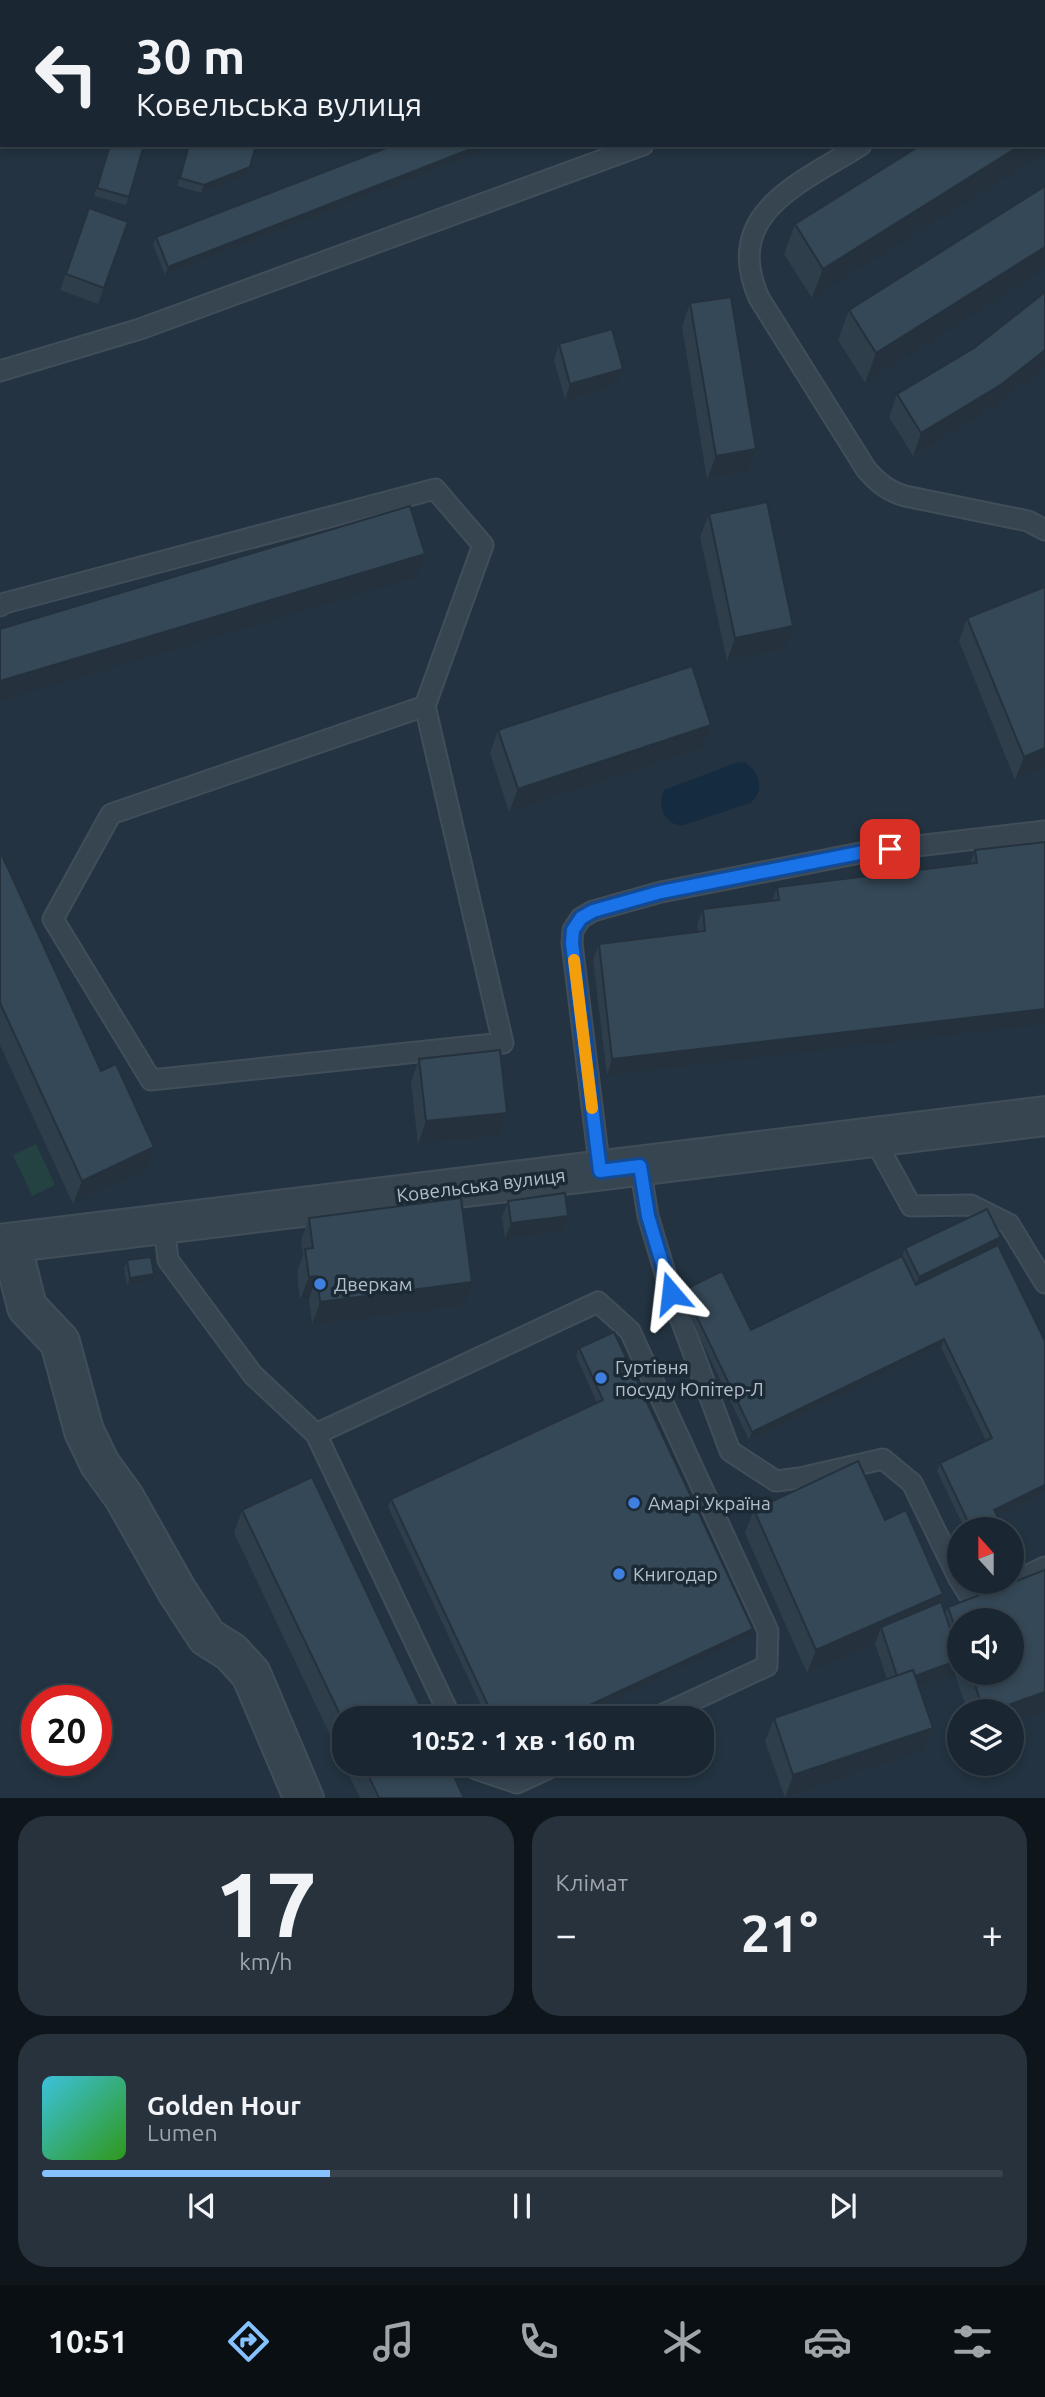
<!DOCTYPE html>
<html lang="uk">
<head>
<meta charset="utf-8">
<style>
  :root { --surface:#1a2631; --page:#27323d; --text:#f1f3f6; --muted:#9fa5ab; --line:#38434d; --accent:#85c2ff }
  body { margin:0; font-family:Ubuntu,sans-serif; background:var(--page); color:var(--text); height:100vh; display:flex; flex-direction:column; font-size:26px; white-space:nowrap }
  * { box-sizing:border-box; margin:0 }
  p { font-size:23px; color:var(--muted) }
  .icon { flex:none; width:38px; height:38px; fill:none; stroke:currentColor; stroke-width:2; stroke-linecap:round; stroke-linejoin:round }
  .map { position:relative; height:1798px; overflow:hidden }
  .drawer { display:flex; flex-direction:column; gap:18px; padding:18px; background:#0e151b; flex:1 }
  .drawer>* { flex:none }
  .banner { position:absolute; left:0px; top:0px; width:1046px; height:147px; box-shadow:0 4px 10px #0003,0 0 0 2px var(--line); background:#1a2631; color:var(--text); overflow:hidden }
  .needle { width:46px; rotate:339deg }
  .tools { position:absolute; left:947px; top:1517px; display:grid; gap:14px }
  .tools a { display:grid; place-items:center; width:77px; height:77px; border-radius:50%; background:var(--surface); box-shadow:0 4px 10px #0003,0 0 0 2px var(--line); font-size:35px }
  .speed { position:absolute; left:21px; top:1685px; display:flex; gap:14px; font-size:35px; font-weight:700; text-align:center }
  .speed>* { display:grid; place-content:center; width:91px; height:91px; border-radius:50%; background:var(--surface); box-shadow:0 4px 10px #0003,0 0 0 2px var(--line); line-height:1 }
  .speed .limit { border:10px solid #d22; background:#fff; color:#111 }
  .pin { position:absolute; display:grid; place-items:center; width:60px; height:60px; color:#fff; margin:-30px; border-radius:14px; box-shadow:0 4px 10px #0006 }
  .me { position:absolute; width:77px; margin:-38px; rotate:343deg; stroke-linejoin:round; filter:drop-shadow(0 0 5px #0008) }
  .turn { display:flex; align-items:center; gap:24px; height:147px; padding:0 21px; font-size:32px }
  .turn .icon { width:91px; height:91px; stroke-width:2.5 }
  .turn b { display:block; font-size:49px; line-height:60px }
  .big { font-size:52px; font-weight:600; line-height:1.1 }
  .drawer .widget { flex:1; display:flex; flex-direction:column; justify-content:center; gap:10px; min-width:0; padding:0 24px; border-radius:28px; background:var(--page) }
  .drawer .dial { align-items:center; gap:0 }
  .dial b { font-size:91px; line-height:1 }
  .song { display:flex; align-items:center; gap:21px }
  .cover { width:84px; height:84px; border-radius:10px; background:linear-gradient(135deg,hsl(190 70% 55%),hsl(110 70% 35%)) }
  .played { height:7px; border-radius:4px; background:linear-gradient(90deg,var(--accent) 30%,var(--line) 30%) }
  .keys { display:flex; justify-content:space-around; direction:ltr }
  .heat { display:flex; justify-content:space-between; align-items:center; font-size:38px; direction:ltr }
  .drawer .tiles { flex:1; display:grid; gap:18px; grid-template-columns:1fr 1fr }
  .widget:last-child { grid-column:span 2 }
  .trip { position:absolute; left:332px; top:1706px; width:382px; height:70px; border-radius:28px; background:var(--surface); box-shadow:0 4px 10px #0003,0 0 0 2px var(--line); font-weight:600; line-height:70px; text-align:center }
  .dock { display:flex; height:112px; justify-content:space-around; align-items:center; background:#0a0f14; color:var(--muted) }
  .dock .icon { width:49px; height:49px }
  .dock .current { color:var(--accent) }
  .dock b { font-size:32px; color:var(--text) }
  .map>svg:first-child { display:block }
  .green { fill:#254242 }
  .water { fill:#152b40 }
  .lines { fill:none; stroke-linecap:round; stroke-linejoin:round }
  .service-casing { stroke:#414e5a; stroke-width:23 }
  .minor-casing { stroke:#414e5a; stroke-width:42 }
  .service { stroke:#374551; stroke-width:19 }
  .minor { stroke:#374551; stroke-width:38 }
  .wall { fill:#2e3e4b; fill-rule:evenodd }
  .shaded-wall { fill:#25323d }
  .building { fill:#354857; stroke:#25323d; stroke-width:2 }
  .route-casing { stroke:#114b97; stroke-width:18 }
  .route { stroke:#1a73e8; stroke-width:12 }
  .slow { stroke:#f59e0b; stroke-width:12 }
  .shop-dot { fill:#3f7fe0; stroke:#1c2a36; stroke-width:2.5 }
  .labels { text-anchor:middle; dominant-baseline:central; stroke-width:7; stroke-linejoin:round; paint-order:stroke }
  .street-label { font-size:19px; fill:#b4bfcb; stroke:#1c2a36 }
  .poi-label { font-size:19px; fill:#b4bfcb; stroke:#1c2a36; text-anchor:start }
</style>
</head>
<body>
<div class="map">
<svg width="1045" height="1799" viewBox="0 0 1045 1799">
  <rect width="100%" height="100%" fill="#233341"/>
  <polygon class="green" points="36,1144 55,1185 32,1196 13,1155"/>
  <path class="water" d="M 744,762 C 759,770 766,792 750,803 L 684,825 C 666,827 656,805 664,790 L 736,763 Z"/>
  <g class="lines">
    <g class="service-casing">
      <g id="service">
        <polyline points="905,2 908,0"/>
        <polyline points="1045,28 1045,27"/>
        <path d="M 861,145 C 802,183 721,212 759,298 L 866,469 C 878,483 888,491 905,496 L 1028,521 L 1045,530"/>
        <polyline points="0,371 140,329 643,145"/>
        <polyline points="0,606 5,603 435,489 483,545 425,706 503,1043 151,1080 53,919 111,814 425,706"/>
        <polyline points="873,1137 911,1206 971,1205 1009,1224 1045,1283"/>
        <polyline points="640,1166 648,1216 671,1293 730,1451 776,1481 800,1478 883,1459 912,1483 959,1579"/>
        <polyline points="600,1171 572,943 573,930 581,918 593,911 661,892 865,852 1045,831"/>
        <polyline points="164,1224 168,1260 253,1375 316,1434 598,1302 630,1331 768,1631 767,1666 655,1718"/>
        <polyline points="316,1434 451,1718"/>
        <polyline points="961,1582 973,1601 1045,1567"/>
        <polyline points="473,1764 476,1769 517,1783 558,1764"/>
      </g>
    </g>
    <g class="minor-casing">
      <g id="minor">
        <polyline points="11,1243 27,1307 60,1342 84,1431 100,1464 124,1497 177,1591 207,1637 231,1652 251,1674 304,1799"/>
        <polyline points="0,1244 1045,1116"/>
      </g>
    </g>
    <use href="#service" class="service"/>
    <use href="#minor" class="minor"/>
  </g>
  <g class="wall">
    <polygon points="109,145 144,145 126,205 94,196"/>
    <polygon points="189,145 256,145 247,175 201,193 177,186"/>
    <polygon points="309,145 338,145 326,150"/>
    <polygon points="394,145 500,145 165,275 153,245 156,237"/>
    <polygon points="921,145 812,298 784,254 795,224"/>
    <polygon points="1045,186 865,383 838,340 849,310"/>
    <polygon points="89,208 128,222 98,304 60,290"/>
    <polygon points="690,303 756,449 748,472 707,479 682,327"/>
    <polygon points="559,344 623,369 618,385 565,400 554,360"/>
    <polygon points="897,394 994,407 913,456 889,417"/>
    <polygon points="709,514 785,649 727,661 700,537"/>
    <polygon points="1045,587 1045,768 1015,780 959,641 967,618"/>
    <polygon points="498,730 703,748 509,812 490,753"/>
    <polygon points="1045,842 607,1075 593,960 599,944 698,932 697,925 703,909 772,901 777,887 970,864 975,850"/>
    <polygon points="0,851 101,1071 145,1171 73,1204 0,1045"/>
    <polygon points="419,1059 498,1136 418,1144 411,1082"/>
    <polygon points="508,1201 568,1216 562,1232 505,1239 502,1217"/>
    <polygon points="309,1218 464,1306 312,1325 309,1299 300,1300 297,1272 303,1255 301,1241"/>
    <polygon points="1001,1237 998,1245 1045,1341 1045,1492 997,1515 1004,1530 965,1530 937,1471 940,1463 986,1441 941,1347 749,1440 681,1298 684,1290 751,1330 902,1256 905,1248"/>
    <polygon points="127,1260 151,1282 127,1286 124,1268"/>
    <polygon points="579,1348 753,1629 750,1637 576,1718 487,1718 388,1507 391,1499 597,1403 576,1356"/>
    <path d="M 858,1461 L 885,1520 L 906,1510 L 943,1594 L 941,1602 L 945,1614 L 948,1607 L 1045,1570 L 1045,1712 L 1012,1724 L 1012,1712 L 968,1712 L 955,1675 L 919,1688 L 933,1728 L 924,1751 L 785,1798 L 765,1741 L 774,1718 L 887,1679 L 875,1644 L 807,1673 L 745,1533 L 754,1510 ZM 959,1620 L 1012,1620 L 1012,1673 L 959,1673 Z"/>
    <polygon points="242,1510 345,1718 345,1764 448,1764 464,1798 360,1798 234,1533"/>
  </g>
  <g class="shaded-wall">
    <polygon points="1045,131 1045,153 812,298 823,269 1021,145 1045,145"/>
    <polygon points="328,145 338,145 326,150"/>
    <polygon points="481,145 500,145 165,275 168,267"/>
    <polygon points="250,167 247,175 201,193 204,185"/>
    <polygon points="1045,247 1045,269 865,383 876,353"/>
    <polygon points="1045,350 1045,367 994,407 913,456 921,433"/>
    <polygon points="623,369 618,385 565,400 570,384"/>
    <polygon points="756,449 748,472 707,479 716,456"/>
    <polygon points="425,554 416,577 0,701 0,681"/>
    <polygon points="793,626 785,649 727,661 735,638"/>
    <polygon points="711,725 703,748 509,812 518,789"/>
    <polygon points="1045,748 1045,768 1015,780 1024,757"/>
    <polygon points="1045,1009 1045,1024 607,1075 612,1059"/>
    <polygon points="507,1113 498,1136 418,1144 426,1121"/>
    <polygon points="154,1147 145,1171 73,1204 82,1181"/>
    <polygon points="568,1216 562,1232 505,1239 511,1223"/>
    <polygon points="1001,1237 995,1253 913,1293 919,1277"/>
    <polygon points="154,1274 151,1282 127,1286 130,1278"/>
    <polygon points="317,1276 309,1299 300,1300 309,1277"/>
    <polygon points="472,1282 464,1306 312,1325 320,1302"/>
    <polygon points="944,1339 941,1347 749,1440 752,1432"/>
    <polygon points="1045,1485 1045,1492 992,1518 994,1510"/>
    <polygon points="943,1594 935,1618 881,1627 875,1644 807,1673 816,1650"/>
    <polygon points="753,1629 750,1637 576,1718 562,1718"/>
    <polygon points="959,1660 959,1665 955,1675 893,1697 898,1681"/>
    <polygon points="1045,1692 1045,1712 1012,1724 1012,1712 988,1712"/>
    <polygon points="933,1728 924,1751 785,1798 793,1775"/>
  </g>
  <g class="building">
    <polygon points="152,0 185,0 185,2 151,2"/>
    <polygon points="231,0 297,0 297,2 230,2"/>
    <polygon points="345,0 412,0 411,2 345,2"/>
    <polygon points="459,0 525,0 524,2 458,2"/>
    <polygon points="578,0 618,0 618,2 577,2"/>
    <rect x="649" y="0" width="68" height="2"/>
    <polygon points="774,0 827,0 825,2 771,2"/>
    <polygon points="974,0 1012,0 1013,1 1011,2 975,2"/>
    <polygon points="110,145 144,145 129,197 97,188"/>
    <polygon points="189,145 256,145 250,167 204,185 180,178"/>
    <polygon points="394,145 481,145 168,267 156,237"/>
    <polygon points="921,145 1021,145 823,269 795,224"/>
    <polygon points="1045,186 1045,247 876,353 849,310"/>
    <polygon points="89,208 128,222 104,288 66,274"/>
    <polygon points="1045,292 1045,350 1002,384 921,433 897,394 974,348"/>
    <polygon points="731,297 756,449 716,456 690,303"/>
    <polygon points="612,329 623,369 570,384 559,344"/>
    <polygon points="767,502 793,626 735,638 709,514"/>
    <polygon points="410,506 425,554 0,681 0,629"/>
    <polygon points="1045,587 1045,748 1024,757 967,618"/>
    <polygon points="692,666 711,725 518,789 498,730"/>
    <polygon points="1045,842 1045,1009 612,1059 599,944 705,931 703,909 779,900 777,887 977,863 975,850"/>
    <polygon points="0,851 101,1071 116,1064 154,1147 82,1181 0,1003"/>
    <polygon points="500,1050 507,1113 426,1121 419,1059"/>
    <polygon points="565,1193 568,1216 511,1223 508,1201"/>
    <polygon points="461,1198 472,1282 320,1302 317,1276 309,1277 305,1249 313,1248 309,1218"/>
    <polygon points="987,1209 1001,1237 919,1277 905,1248"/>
    <polygon points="998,1245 1045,1341 1045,1485 994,1510 1004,1530 972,1530 940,1463 992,1438 944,1339 752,1432 684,1290 722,1271 751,1330 902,1256 916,1285"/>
    <polygon points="151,1257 154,1274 130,1278 127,1260"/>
    <polygon points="614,1332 753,1629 562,1718 494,1718 391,1499 603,1400 579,1348"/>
    <polygon points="858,1461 885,1520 906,1510 943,1594 816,1650 754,1510"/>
    <polygon points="312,1477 426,1718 345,1718 345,1725 242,1510"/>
    <polygon points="1045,1570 1045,1692 988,1712 984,1712 971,1673 1012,1673 1012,1620 959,1620 959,1639 948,1607"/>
    <polygon points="941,1602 959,1654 959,1660 915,1676 913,1670 897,1676 881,1627"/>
    <polygon points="913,1670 933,1728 793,1775 774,1718"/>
    <polygon points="363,1764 448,1764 464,1798 379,1798"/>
  </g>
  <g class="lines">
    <g class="route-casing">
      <polyline id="route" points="671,1293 648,1216 640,1166 600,1171 572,943 573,930 581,918 593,911 661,892 864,852 890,849"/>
    </g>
    <use href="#route" class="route"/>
    <polyline class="slow" points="574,960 592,1108"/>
  </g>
  <g class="shop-dot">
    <circle cx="320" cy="1284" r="7"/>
    <circle cx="601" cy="1378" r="7"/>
    <circle cx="634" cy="1503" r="7"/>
    <circle cx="619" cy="1574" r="7"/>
  </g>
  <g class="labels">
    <g class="street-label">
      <text transform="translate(481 1185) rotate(-7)">Ковельська вулиця</text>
    </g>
    <g class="poi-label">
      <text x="334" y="1284">Дверкам</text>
      <text x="615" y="1367">Гуртівня<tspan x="615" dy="22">посуду Юпітер-Л</tspan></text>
      <text x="648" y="1503">Амарі Україна</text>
      <text x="633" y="1574">Книгодар</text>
    </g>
  </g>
</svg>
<div class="tools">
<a><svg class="needle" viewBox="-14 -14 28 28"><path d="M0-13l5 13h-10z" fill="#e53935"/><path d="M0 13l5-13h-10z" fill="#9fa5ab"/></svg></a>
<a><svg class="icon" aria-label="sound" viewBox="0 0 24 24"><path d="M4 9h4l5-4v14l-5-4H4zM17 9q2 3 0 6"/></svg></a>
<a><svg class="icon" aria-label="layers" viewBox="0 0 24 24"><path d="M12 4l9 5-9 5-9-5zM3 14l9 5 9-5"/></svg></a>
</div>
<div class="speed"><div class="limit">20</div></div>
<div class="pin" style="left:890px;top:849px;background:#d93025"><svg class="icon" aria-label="arrive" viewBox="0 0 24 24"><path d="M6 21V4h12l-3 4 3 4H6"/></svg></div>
<svg class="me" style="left:671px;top:1293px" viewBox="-20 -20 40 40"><path d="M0-17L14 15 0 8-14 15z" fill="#1a73e8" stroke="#fff" stroke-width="4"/></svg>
<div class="trip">10:52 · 1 хв · 160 m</div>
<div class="banner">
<div class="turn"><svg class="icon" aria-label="left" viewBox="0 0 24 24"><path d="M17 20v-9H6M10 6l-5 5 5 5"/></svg><div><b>30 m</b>Ковельська вулиця</div></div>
</div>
</div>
<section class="drawer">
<div class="tiles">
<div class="widget dial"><b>17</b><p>km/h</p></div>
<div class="widget"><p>Клімат</p>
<div class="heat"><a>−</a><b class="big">21°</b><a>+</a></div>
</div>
<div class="widget">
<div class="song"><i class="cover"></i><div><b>Golden Hour</b><p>Lumen</p></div></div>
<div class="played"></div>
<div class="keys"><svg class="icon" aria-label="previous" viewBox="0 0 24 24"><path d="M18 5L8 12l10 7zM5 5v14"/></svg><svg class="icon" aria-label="pause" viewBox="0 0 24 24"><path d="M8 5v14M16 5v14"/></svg><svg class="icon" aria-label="next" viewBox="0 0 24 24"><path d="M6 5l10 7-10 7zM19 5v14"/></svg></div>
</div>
</div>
</section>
<nav class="dock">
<b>10:51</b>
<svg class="icon current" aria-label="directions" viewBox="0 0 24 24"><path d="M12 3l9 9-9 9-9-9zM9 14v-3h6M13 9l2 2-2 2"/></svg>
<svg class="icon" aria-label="music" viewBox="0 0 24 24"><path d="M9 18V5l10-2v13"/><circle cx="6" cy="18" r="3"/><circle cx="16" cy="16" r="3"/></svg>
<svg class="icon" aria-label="phone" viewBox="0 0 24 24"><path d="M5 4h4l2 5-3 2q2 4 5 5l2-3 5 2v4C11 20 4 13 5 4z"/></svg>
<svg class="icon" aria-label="climate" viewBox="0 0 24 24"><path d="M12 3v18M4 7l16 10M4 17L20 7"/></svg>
<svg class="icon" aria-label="car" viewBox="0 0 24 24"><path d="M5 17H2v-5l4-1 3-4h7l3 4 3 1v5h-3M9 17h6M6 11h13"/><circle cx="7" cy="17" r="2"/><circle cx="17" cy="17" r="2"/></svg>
<svg class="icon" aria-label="filters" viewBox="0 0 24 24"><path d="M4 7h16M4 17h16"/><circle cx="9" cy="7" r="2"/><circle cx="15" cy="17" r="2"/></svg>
</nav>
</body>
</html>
